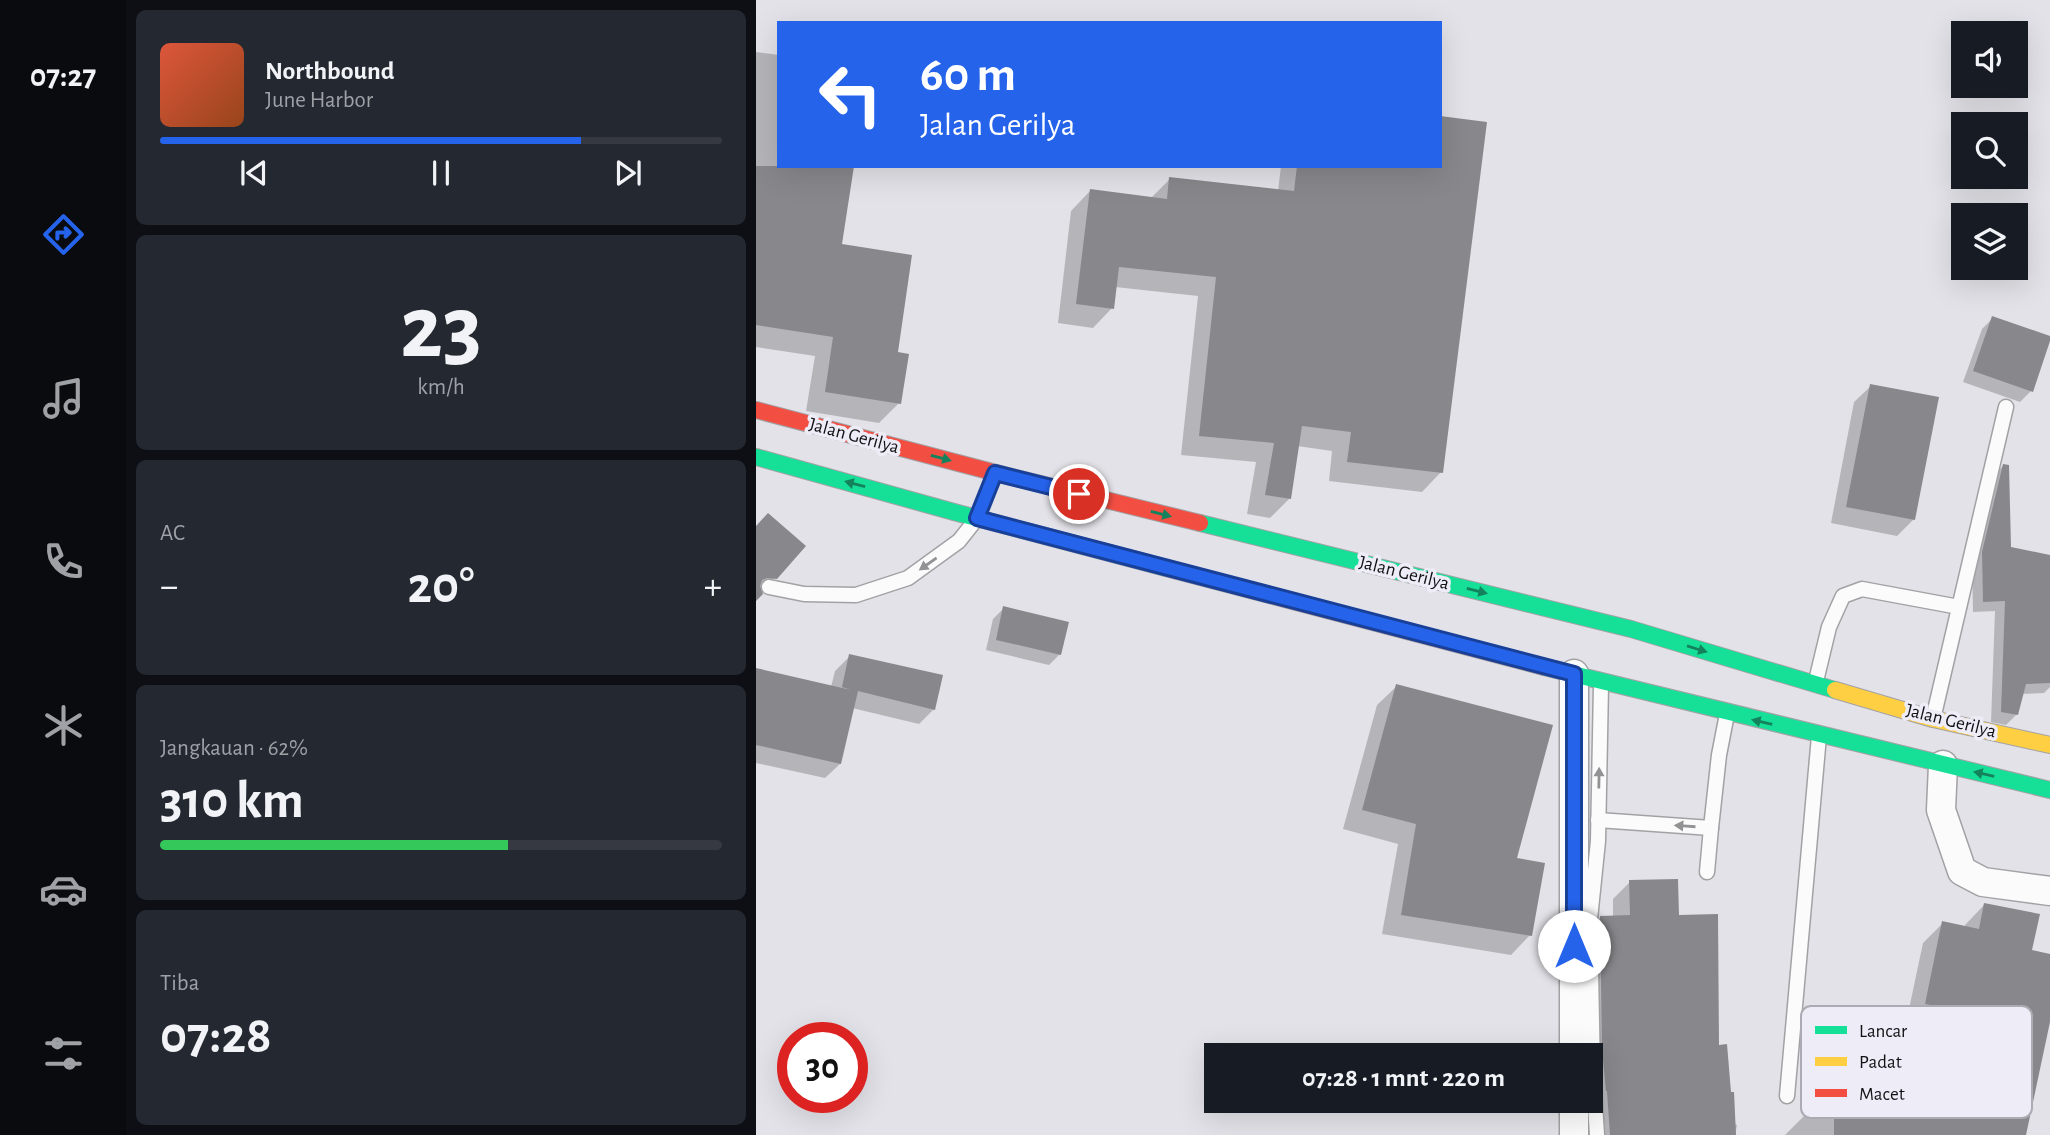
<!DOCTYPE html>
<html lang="id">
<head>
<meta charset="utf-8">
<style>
  :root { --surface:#171b24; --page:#242831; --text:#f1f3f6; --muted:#9ea1a6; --line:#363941; --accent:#2563eb }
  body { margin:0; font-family:"Alegreya Sans",sans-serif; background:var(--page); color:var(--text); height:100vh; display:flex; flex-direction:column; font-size:26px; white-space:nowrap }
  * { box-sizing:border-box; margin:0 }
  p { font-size:23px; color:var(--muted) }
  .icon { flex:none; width:38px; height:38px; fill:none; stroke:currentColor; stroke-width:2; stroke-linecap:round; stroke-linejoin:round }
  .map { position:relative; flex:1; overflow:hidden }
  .details { display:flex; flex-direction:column; gap:10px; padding:10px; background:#0d0f14; width:630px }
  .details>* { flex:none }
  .hud { position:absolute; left:21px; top:21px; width:665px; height:147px; border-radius:0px; box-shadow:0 7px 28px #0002; background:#2563eb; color:#fff; overflow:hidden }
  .tools { position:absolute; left:1195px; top:21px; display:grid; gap:14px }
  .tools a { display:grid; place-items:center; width:77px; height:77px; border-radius:0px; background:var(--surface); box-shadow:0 7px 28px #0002; font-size:35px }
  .speed { position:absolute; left:21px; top:1022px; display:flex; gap:14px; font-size:35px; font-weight:700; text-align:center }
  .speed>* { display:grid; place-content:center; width:91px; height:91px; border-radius:50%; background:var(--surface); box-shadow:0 7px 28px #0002; line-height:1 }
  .speed .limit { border:10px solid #d22; background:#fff; color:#111 }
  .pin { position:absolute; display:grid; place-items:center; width:60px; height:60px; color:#fff; margin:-30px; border:4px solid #fff; border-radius:50%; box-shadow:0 2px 7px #0007 }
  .me { position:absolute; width:77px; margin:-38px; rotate:0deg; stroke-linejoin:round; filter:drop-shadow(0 0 5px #0008) }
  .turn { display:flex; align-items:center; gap:24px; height:147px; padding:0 28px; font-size:32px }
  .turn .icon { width:91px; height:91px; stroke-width:2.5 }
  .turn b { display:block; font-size:49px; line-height:60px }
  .big { font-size:52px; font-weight:700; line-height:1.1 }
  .details .card { flex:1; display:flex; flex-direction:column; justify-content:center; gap:10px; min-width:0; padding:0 24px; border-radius:10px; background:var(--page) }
  .details .dial { align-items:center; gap:0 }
  .dial b { font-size:91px; line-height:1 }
  .song { display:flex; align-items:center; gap:21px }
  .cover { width:84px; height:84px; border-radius:10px; background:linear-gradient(135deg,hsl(10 70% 55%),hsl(20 70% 35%)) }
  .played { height:7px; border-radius:4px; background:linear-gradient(90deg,var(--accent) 75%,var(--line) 75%) }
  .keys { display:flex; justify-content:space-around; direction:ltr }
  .heat { display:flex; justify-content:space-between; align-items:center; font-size:38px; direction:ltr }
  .charge { height:10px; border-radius:5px; background:linear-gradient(90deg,#34c759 62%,var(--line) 0) }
  .trip { position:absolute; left:448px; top:1043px; width:399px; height:70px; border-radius:0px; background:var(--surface); box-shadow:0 7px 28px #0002; font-weight:700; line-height:70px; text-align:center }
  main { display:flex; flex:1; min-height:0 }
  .tab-bar { display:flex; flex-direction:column; width:126px; justify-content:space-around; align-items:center; background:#090b0e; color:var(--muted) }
  .tab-bar .icon { width:49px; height:49px }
  .tab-bar .selected { color:var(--accent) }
  .tab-bar b { font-size:32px; color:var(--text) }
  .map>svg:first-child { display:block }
  .shadow { fill:#0003 }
  .building { fill:#88888c }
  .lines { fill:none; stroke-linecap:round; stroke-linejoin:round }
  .lane-casing { stroke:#a2a2a5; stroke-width:17 }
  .street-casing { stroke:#a2a2a5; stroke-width:31 }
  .fast-casing { stroke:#a2a2a5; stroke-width:18 }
  .slow-casing { stroke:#a2a2a5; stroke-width:18 }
  .jam-casing { stroke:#a2a2a5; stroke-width:18 }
  .lane { stroke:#fbfbfc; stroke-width:14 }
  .street { stroke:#fbfbfc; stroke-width:28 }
  .fast { stroke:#16e098; stroke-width:16 }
  .slow { stroke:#ffcf43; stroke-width:16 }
  .jam { stroke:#f24e42; stroke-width:16 }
  .oneway { fill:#14835d }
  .oneway2 { fill:#929294 }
  .route-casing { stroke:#184099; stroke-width:18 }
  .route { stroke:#2563eb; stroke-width:12 }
  .labels { text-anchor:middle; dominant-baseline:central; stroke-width:7; stroke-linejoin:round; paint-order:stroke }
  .street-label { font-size:19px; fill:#121215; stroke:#eeedf7 }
  .key { fill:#eeedf7; stroke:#acabb3; stroke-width:2 }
  .key-label { font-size:19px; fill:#121215 }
</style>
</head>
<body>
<main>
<nav class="tab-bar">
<b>07:27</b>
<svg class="icon selected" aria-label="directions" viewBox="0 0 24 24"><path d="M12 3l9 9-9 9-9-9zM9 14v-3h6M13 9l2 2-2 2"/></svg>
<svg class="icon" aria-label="music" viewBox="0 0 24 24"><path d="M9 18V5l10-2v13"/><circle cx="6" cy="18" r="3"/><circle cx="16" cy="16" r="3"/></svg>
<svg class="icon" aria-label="phone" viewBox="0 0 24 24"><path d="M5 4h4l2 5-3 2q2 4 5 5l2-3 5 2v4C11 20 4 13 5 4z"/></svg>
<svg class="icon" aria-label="climate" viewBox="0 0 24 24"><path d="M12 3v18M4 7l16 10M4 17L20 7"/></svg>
<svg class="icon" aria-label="car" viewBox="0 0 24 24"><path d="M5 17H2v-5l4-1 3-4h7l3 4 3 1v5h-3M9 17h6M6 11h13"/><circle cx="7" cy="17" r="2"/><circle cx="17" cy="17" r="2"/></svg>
<svg class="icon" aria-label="filters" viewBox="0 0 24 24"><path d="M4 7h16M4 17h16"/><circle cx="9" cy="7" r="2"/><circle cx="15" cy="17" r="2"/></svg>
</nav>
<section class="details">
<div class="card">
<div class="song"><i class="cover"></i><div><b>Northbound</b><p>June Harbor</p></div></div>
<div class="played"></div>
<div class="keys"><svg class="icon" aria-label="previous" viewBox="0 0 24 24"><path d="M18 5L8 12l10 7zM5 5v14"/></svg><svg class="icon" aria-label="pause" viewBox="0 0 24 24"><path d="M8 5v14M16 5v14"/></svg><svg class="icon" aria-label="next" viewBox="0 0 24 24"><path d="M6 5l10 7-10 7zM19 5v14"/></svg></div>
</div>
<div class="card dial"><b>23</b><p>km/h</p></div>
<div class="card"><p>AC</p>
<div class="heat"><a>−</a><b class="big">20°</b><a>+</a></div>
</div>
<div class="card"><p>Jangkauan · 62%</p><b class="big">310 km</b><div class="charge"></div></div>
<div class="card"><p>Tiba</p><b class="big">07:28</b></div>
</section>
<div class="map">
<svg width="1294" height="1135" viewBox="0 0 1294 1135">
  <rect width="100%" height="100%" fill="#e2e2e8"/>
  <g class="shadow">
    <polygon points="0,52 23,55 23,166 140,354 143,403 123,423 50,411 59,356 0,347"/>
    <polygon points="525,166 684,166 685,472 666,492 573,481 576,451 541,446 534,498 514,518 491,514 500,462 425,455 442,296 359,287 356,308 337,328 302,323 315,211 334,191 394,199 414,179 522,191"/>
    <polygon points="1237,318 1275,391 1264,402 1207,382 1226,329"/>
    <polygon points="1115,386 1158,519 1141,536 1075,523 1098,402"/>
    <polygon points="1247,466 1254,548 1294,556 1294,687 1288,693 1266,694 1260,715 1250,725 1235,722 1239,611 1217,612 1216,564 1236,477"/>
    <polygon points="0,527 19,577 0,599"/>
    <polygon points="248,608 304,654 293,665 230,650 237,619"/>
    <polygon points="94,656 178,709 163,724 96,708 84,764 69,778 0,763 0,670 75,687 79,671"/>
    <polygon points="641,686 759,859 774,935 755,955 626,934 642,844 587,829 621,705"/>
    <polygon points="874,882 921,916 962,1046 978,1124 981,1125 979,1135 836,1135 827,935 845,917 857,917 857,899"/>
    <polygon points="1229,904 1274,951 1268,1135 1029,1135 1048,1116 1187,1111 1203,1034 1150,1023 1167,943 1187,923 1208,928 1209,925"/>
  </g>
  <g class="building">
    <polygon points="684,116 731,122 687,473 591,462 595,432 546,426 535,499 509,495 518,443 443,436 460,277 363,267 358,309 320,304 334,189 411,199 413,177 538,191 541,166 684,166"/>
    <polygon points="0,166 98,166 86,244 156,255 142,352 153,354 145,404 69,392 77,337 0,325"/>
    <polygon points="1236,316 1294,336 1294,341 1277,392 1217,371"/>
    <polygon points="1114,384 1183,397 1159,520 1090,507"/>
    <polygon points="1247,464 1253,465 1255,547 1294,555 1294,683 1270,684 1262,715 1245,712 1249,601 1227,602 1226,552"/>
    <polygon points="12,513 50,546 21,579 11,578 6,580 4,586 7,594 0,601 0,526"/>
    <polygon points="247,606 313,622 305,655 240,640"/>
    <polygon points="93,654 187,675 179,710 102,691 85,764 0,745 0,668 95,690 86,687"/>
    <polygon points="640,684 797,725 761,858 789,863 776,936 645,915 660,824 606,810"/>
    <polygon points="922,879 923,915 962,914 963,1045 971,1044 975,1092 978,1092 980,1135 854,1135 851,1091 850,1091 846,1049 844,916 874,915 873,880"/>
    <polygon points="1228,903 1284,914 1276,950 1294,954 1294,1022 1270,1135 1078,1135 1078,1113 1202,1108 1222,1014 1169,1004 1186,921 1223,929"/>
  </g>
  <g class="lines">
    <g class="lane-casing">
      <g id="lane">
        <polyline points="13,587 48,594 100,595 152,578 203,541 218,522"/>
        <polyline points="1060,681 1073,627 1087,596 1106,589 1203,607"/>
        <polyline points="1177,719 1250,407"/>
        <polyline points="842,820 955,828 963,755 971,714"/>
        <polyline points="951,872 955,828"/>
        <polyline points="1031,1096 1063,736"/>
        <polyline points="841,1135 837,1073 834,919 842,841 845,685"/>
      </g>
    </g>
    <g class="street-casing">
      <g id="street">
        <polyline points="818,674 818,1055"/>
        <polyline points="1187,765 1185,810 1206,871 1227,882 1294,891"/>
        <polyline points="818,1101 818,1135"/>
      </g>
    </g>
    <g class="fast-casing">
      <g id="fast">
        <polyline points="0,457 198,512 410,568"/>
        <polyline points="444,523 875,629 1079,690"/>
        <polyline points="788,667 1294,790"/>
      </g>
    </g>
    <g class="slow-casing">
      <polyline id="slow" points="1079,690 1177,719 1294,745"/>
    </g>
    <g class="jam-casing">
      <g id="jam">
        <polyline points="0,410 244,474 444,523"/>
        <polyline points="410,568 788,667"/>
      </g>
    </g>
    <use href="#lane" class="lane"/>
    <use href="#street" class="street"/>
    <use href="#fast" class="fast"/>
    <use href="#slow" class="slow"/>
    <use href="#jam" class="jam"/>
  </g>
  <defs><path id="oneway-solid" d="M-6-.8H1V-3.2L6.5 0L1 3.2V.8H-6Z" transform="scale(1.75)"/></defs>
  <g class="oneway">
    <use href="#oneway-solid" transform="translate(185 458) rotate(15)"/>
    <use href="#oneway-solid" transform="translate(99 484) rotate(-165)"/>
    <use href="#oneway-solid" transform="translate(405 514) rotate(14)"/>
    <use href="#oneway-solid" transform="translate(721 591) rotate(14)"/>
    <use href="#oneway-solid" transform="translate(941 649) rotate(17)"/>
    <use href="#oneway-solid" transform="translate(1006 722) rotate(-167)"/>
    <use href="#oneway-solid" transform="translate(1228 774) rotate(-167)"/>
  </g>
  <g class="oneway2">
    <use href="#oneway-solid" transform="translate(172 564) rotate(145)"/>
    <use href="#oneway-solid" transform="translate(843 778) rotate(-89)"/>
    <use href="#oneway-solid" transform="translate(929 826) rotate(-176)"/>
  </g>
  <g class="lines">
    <g class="route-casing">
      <polyline id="route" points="323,494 239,473 221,518 818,674 818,946"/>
    </g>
    <use href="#route" class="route"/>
  </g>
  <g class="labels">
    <g class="street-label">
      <text transform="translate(98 436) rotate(15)">Jalan Gerilya</text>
      <text transform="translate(648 573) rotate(14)">Jalan Gerilya</text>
      <text transform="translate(1195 721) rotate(14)">Jalan Gerilya</text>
    </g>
  </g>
  <rect x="1045" y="1006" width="231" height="112" rx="10" class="key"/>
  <rect x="1059" y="1026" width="32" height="8" fill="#16e098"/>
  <rect x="1059" y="1057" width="32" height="9" fill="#ffcf43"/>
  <rect x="1059" y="1089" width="32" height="8" fill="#f24e42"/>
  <g class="key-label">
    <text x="1103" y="1037">Lancar</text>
    <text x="1103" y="1068">Padat</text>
    <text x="1103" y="1100">Macet</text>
  </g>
</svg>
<div class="tools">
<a><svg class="icon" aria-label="sound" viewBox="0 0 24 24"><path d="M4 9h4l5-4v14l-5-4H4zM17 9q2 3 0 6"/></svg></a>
<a><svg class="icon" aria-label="search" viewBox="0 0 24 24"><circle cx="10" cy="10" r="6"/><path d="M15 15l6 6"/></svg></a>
<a><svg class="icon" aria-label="layers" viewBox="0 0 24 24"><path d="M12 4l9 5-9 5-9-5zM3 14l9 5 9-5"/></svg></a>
</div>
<div class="speed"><div class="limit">30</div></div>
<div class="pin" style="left:323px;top:494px;background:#d93025"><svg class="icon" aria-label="arrive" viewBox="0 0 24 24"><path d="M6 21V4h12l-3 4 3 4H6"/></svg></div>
<svg class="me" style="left:818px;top:946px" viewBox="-20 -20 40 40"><circle r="19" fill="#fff"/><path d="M0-13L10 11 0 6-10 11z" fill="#2563eb"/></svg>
<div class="trip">07:28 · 1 mnt · 220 m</div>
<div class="hud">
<div class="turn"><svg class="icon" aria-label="left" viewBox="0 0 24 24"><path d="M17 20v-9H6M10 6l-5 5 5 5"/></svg><div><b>60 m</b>Jalan Gerilya</div></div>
</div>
</div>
</main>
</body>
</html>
